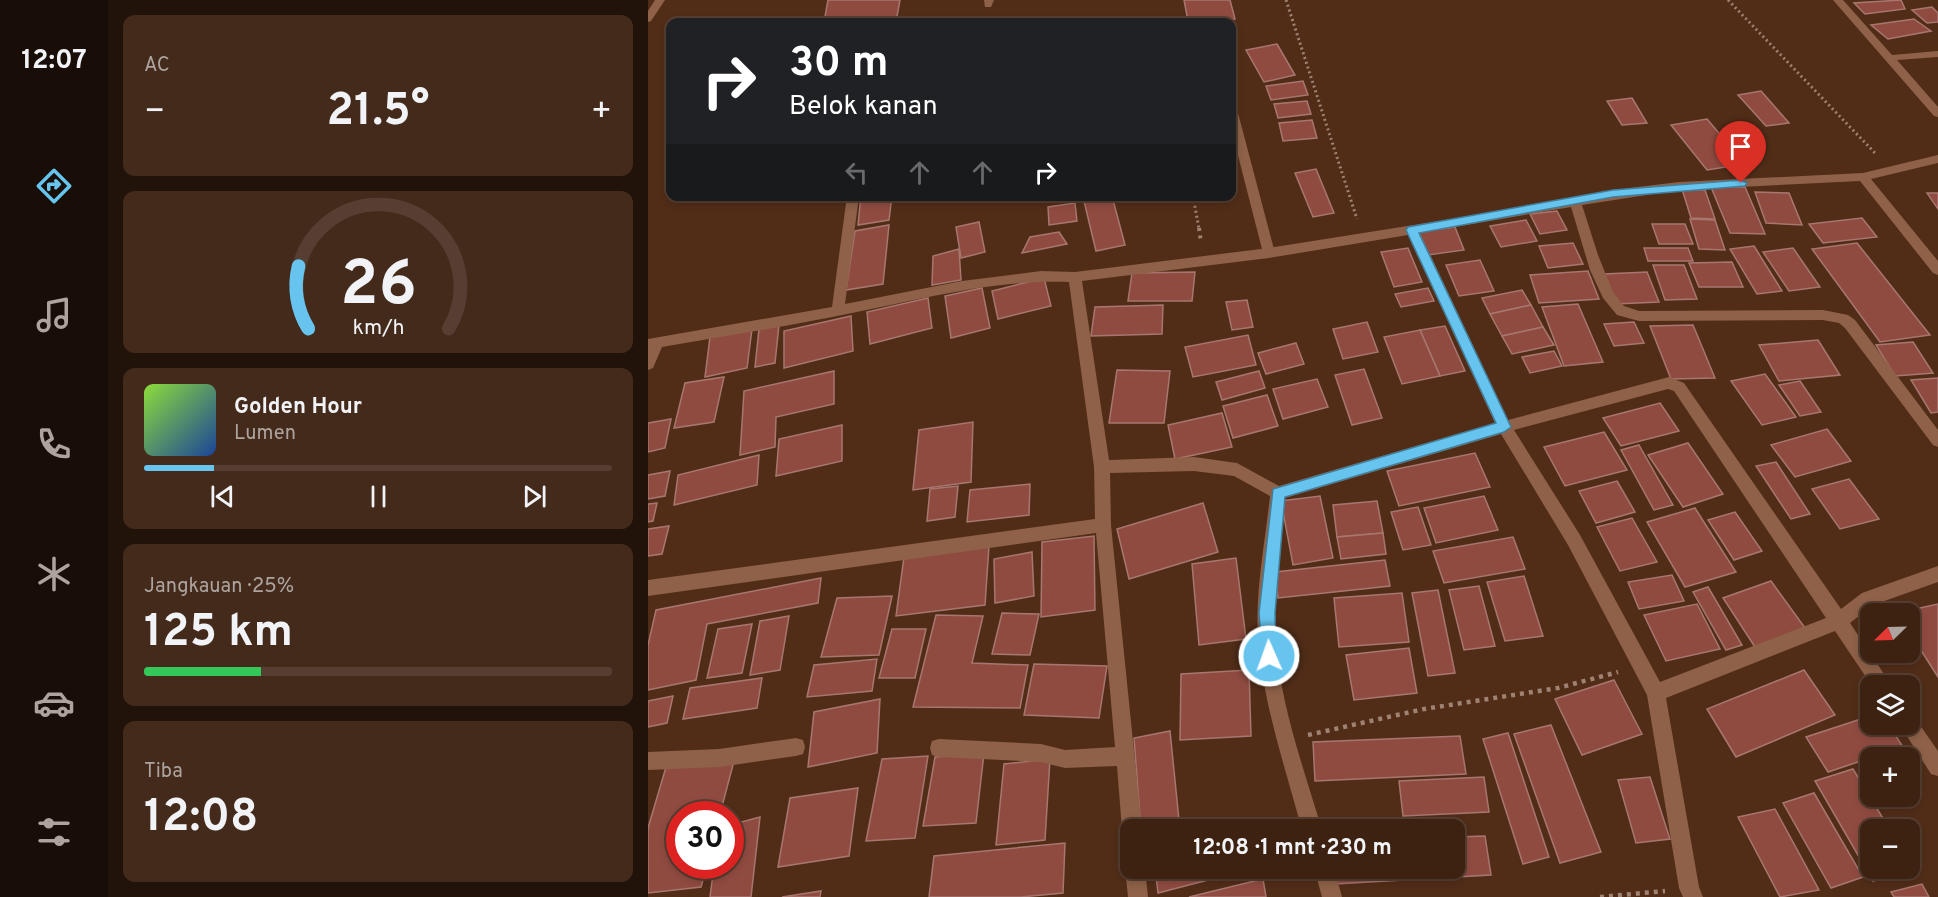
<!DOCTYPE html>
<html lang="id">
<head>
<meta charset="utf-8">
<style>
  :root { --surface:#3d2212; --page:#442a1b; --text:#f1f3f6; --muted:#ada49f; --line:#563f32; --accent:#66c4ef }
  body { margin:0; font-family:Overpass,sans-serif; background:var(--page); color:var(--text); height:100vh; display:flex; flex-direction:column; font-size:22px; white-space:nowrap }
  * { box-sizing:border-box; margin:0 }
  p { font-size:20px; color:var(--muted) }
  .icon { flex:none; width:33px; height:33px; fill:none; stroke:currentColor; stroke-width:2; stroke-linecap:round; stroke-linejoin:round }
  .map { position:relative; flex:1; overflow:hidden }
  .sheet { display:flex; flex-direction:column; gap:15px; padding:15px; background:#22130a; width:540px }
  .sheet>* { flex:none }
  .top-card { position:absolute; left:18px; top:18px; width:570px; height:183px; border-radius:12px; box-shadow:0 3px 9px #0003,0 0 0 2px var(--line); background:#202124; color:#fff; overflow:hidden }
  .needle { width:39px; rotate:247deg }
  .tools { position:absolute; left:1212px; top:603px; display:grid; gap:12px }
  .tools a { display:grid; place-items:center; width:60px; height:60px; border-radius:12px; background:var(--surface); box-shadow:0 3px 9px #0003,0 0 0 2px var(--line); font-size:30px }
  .speed { position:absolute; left:18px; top:801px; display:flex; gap:12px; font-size:30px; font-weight:700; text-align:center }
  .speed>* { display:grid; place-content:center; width:78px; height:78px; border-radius:50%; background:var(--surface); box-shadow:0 3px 9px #0003,0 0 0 2px var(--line); line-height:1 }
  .speed .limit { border:9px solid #d22; background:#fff; color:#111 }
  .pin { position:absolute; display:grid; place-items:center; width:51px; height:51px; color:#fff; margin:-62px -26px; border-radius:50% 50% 50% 0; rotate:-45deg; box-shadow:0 0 6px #0007 }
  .pin .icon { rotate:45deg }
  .me { position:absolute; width:66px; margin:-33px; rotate:358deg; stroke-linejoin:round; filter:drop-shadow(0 0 4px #0008) }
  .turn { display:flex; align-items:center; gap:21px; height:126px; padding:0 24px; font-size:27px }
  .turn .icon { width:78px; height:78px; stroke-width:2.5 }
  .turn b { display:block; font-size:42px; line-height:51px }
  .lanes { display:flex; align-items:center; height:57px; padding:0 24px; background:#0003; justify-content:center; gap:30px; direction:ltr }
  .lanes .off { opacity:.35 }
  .big { font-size:45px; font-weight:700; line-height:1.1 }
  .sheet .tile { flex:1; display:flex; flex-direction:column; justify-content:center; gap:9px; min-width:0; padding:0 21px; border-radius:12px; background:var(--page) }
  .sheet .dial { align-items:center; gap:0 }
  .dial svg { height:156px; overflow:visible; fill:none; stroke:var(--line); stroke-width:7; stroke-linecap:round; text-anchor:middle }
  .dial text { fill:var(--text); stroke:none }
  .song { display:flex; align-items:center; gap:18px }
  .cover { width:72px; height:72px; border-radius:9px; background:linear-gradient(135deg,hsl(90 70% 55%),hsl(220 70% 35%)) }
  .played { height:6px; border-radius:3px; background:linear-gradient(90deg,var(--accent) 15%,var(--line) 15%) }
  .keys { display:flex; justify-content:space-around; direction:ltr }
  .heat { display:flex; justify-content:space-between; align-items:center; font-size:33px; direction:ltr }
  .charge { height:9px; border-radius:4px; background:linear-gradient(90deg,#34c759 25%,var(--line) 0) }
  .trip { position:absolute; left:472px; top:819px; width:345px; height:60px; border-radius:12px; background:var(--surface); box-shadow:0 3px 9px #0003,0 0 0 2px var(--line); font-weight:700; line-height:60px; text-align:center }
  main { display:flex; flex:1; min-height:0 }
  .tab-bar { display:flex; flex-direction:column; width:108px; justify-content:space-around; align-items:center; background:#180e07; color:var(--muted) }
  .tab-bar .icon { width:42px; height:42px }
  .tab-bar .current { color:var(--accent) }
  .tab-bar b { font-size:27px; color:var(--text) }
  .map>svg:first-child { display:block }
  .building { fill:#904b41; stroke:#a7776f; stroke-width:1.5 }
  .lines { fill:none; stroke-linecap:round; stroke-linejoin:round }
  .path-far2 { stroke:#9e8272; stroke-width:3; stroke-dasharray:2 3; stroke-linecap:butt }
  .path-far1 { stroke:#9e8272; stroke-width:4; stroke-dasharray:3 4.5; stroke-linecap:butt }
  .path { stroke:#9e8272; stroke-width:4.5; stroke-dasharray:4 5; stroke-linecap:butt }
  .service { fill:#8e6148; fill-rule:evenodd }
  .minor { fill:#8e6148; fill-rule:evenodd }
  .tertiary { fill:#8e6148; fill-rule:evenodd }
  .route { fill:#66c4ef; stroke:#427f9b; stroke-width:1.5 }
</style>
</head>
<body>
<main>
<nav class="tab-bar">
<b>12:07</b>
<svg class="icon current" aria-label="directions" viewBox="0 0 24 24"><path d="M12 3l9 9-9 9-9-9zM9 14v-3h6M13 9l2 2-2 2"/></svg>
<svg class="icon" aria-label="music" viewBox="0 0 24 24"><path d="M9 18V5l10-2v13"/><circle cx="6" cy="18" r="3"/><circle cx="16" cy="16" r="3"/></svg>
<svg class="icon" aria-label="phone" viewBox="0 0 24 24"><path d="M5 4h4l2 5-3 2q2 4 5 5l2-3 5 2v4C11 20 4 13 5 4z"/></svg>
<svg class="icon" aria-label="climate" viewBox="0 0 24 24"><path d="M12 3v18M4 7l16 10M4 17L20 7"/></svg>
<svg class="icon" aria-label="car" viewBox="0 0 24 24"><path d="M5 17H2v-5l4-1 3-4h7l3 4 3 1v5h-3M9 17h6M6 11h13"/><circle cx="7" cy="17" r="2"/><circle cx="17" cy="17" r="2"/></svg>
<svg class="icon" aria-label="filters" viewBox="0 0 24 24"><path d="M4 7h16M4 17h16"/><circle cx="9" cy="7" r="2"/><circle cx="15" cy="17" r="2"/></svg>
</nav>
<section class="sheet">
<div class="tile"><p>AC</p>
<div class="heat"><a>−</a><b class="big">21.5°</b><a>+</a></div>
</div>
<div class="tile dial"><svg viewBox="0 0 100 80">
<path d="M14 69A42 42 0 1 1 86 69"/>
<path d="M14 69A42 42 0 0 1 9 37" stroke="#66c4ef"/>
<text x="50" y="56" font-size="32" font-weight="700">26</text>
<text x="50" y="72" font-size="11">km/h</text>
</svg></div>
<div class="tile">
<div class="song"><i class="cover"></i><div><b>Golden Hour</b><p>Lumen</p></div></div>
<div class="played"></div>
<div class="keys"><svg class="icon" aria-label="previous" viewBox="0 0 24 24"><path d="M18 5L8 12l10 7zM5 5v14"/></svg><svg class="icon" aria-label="pause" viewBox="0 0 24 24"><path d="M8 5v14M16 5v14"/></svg><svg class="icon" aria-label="next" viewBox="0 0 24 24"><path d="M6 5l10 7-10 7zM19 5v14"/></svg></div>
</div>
<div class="tile"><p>Jangkauan · 25%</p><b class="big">125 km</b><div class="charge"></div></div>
<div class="tile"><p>Tiba</p><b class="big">12:08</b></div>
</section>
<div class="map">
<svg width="1290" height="897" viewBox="0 0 1290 897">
  <rect width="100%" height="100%" fill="#512d18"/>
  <g class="building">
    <polygon points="180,0 252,0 248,22 176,22"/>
    <polygon points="536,0 582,0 587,19 540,21"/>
    <polygon points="1253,0 1257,9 1217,14 1206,3"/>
    <polygon points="1284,7 1290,13 1290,22 1279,23 1264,10"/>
    <polygon points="1266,19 1283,31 1240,39 1223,25"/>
    <polygon points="629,44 647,75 616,82 598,50"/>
    <polygon points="655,81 660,95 623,100 618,86"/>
    <polygon points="1113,91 1141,123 1118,126 1090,95"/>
    <polygon points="984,98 999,123 974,125 959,101"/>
    <polygon points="659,101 663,114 630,118 626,104"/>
    <polygon points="1059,119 1097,164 1059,170 1023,125"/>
    <polygon points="664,120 669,138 635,141 631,123"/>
    <polygon points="668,169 686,213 665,217 647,173"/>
    <polygon points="1063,187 1097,187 1117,234 1082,233"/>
    <polygon points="1034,189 1057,190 1067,219 1043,218"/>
    <polygon points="1107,192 1141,193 1154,225 1118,223"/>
    <polygon points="1279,193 1290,193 1290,209"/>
    <polygon points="213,196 244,196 241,220 210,225"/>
    <polygon points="464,196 477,245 448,251 435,197"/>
    <polygon points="427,203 429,221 401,225 400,207"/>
    <polygon points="909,211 919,230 892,234 882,214"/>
    <polygon points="1214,218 1229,237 1175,243 1161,224"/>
    <polygon points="1042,219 1067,220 1077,250 1051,249"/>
    <polygon points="878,220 889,241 853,247 842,226"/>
    <polygon points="331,222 337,252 313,258 308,227"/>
    <polygon points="1004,224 1037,224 1045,244 1011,244"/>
    <polygon points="241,225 235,284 198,290 207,231"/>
    <polygon points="807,227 816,250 780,255 771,232"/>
    <polygon points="411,232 419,244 374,253 382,237"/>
    <polygon points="925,243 935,264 900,268 891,246"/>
    <polygon points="1209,243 1282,335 1232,342 1164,249"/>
    <polygon points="1106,246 1134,291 1109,294 1082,249"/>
    <polygon points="760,248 774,282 746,287 733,252"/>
    <polygon points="996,248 1040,248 1045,261 1000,261"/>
    <polygon points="1145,248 1172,287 1141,291 1115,252"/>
    <polygon points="311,249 313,280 284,285 285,256"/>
    <polygon points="832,260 846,291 811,296 798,265"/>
    <polygon points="1084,262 1095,287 1051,287 1041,263"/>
    <polygon points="1005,265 1036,265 1049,299 1017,300"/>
    <polygon points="940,271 951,299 891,303 882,275"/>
    <polygon points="547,272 544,301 480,301 484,273"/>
    <polygon points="999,272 1011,302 967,304 956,274"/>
    <polygon points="396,278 403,306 350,319 344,291"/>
    <polygon points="334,288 342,328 303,338 297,296"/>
    <polygon points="780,288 786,301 753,307 747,294"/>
    <polygon points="874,290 883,305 842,314 834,298"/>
    <polygon points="280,298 284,328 222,344 219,312"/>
    <polygon points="599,300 605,327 584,330 578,302"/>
    <polygon points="930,304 955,362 916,366 894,307"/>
    <polygon points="515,305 514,334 443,336 447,307"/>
    <polygon points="883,305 895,327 854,336 842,314"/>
    <polygon points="203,316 205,351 136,368 136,331"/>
    <polygon points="719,322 730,352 695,359 685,329"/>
    <polygon points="986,322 996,343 966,346 956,324"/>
    <polygon points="131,325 127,363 107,367 111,329"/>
    <polygon points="1045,325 1067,378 1023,379 1002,326"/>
    <polygon points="797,326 817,371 792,376 772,330"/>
    <polygon points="895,327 906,345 864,354 854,336"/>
    <polygon points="104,329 99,368 57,377 62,337"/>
    <polygon points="772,330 792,376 754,384 736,337"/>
    <polygon points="600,335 608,365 545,377 537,347"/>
    <polygon points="1170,340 1192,375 1131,381 1111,345"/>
    <polygon points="1265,342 1285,373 1247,376 1228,345"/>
    <polygon points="648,343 656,364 618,374 610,353"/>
    <polygon points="906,351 914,366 882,373 874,357"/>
    <polygon points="716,369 734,418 704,425 687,375"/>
    <polygon points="469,370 522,371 516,423 461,423"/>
    <polygon points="186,371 186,404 128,417 127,447 92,455 96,391"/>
    <polygon points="611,371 617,388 574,400 568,382"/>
    <polygon points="1117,374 1148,417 1114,425 1083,381"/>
    <polygon points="76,377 66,422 26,428 37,383"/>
    <polygon points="1290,378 1290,412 1283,413 1263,380"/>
    <polygon points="669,379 680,407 635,419 625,389"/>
    <polygon points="1152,381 1173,412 1152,416 1131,385"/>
    <polygon points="619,395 630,426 585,438 575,406"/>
    <polygon points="1012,403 1031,431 973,446 955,418"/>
    <polygon points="574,413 584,447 527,459 520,425"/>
    <polygon points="23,419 17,448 0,452 0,423"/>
    <polygon points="325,422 323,482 265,490 271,430"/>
    <polygon points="194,425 194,461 128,476 131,439"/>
    <polygon points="1179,429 1203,461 1147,477 1123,445"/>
    <polygon points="956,432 979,470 917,486 896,447"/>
    <polygon points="1040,443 1075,494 1035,507 1000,455"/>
    <polygon points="991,445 1025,505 1006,510 973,450"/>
    <polygon points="827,453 842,487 751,506 739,471"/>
    <polygon points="111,455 109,485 26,505 30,475"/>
    <polygon points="1128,462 1162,514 1143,519 1108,466"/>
    <polygon points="22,471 17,496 0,499 0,475"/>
    <polygon points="1201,479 1231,519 1192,529 1164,489"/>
    <polygon points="969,481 987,512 948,523 931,491"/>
    <polygon points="382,484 381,515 319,522 322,490"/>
    <polygon points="310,486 307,517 279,521 282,489"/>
    <polygon points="672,496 685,558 645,565 633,501"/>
    <polygon points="836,496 850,530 788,543 776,508"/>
    <polygon points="729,501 735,533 689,537 685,505"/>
    <polygon points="9,503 5,521 0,522 0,504"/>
    <polygon points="555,503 570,552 481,579 469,529"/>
    <polygon points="770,507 783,545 755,550 743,512"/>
    <polygon points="1047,508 1088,572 1037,587 999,522"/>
    <polygon points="1087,512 1114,551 1086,560 1060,520"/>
    <polygon points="984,518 1009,562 972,571 949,527"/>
    <polygon points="21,526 14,554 0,556 0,529"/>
    <polygon points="735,533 738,554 693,559 689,537"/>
    <polygon points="446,536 447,610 393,617 394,542"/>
    <polygon points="865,537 877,569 796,583 785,551"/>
    <polygon points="341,546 337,605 248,616 256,557"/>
    <polygon points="384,552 386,596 347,603 346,559"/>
    <polygon points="588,558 598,639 551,645 544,564"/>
    <polygon points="737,560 742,586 630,598 627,572"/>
    <polygon points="1024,575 1036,601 991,609 980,582"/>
    <polygon points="876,576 895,636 857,641 839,582"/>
    <polygon points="173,578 170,603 59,624 48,680 0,690 0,645 8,610"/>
    <polygon points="1123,581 1157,628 1107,647 1075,598"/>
    <polygon points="831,586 847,646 816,650 801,590"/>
    <polygon points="1060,587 1094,645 1078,650 1045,592"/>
    <polygon points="790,590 807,673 780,676 764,593"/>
    <polygon points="754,593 761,642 691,647 686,598"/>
    <polygon points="244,596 231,655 173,657 189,598"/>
    <polygon points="1049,604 1072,649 1018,661 996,615"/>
    <polygon points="1290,604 1290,677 1262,633 1262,614 1249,613"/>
    <polygon points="354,613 391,614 382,655 344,654"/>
    <polygon points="288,615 335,616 324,663 380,665 372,708 265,707"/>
    <polygon points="141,616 132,670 102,675 112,621"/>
    <polygon points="104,624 94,673 59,678 70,629"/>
    <polygon points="244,629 278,629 267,678 231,678"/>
    <polygon points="761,648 769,693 706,700 698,655"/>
    <polygon points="229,659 224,691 159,697 166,665"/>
    <polygon points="386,664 459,666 451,718 376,715"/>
    <polygon points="601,670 603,736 532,740 533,674"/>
    <polygon points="1156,670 1187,715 1088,757 1059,709"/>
    <polygon points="114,678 109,708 35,719 42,688"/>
    <polygon points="966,680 994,734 934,755 907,699"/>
    <polygon points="25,696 19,723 0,727 0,701"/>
    <polygon points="232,699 229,753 160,767 166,712"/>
    <polygon points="1222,716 1222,724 1240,724 1255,747 1180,772 1158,737"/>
    <polygon points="903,725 953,852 912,863 866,734"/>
    <polygon points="522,731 532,830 493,830 486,738"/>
    <polygon points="860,733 901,857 875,864 835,739"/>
    <polygon points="812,736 818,774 667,781 665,742"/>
    <polygon points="336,753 328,823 275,826 287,757"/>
    <polygon points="280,756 267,838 218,841 234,759"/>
    <polygon points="402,759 397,840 348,845 356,764"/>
    <polygon points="86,761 72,814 32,814 32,866 59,866 53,887 0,893 0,828 18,767"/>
    <polygon points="1205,769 1242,830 1222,830 1222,868 1262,868 1262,861 1266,867 1225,881 1167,781"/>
    <polygon points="836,777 841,812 755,816 751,781"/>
    <polygon points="1002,777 1022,839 988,843 970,780"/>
    <polygon points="210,788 201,856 130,867 142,798"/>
    <polygon points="1166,793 1215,877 1183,888 1135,803"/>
    <polygon points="1127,809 1171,890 1132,897 1090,817"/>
    <polygon points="112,817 103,897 62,897 66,866 82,866 82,825"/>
    <polygon points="837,836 843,875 687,884 686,868 807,868 807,837"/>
    <polygon points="417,843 415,893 373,897 281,897 286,856"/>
    <polygon points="507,868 594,868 595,871 510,893"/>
    <polygon points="615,879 618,897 541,897"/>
    <polygon points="1274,884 1281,897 1246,897 1243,892"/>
    <polygon points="173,891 172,897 134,897"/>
  </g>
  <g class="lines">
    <g class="path-far2">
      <polyline points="638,0 709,219"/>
      <polyline points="1080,0 1227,153"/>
      <polyline points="545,196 551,229"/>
    </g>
    <polyline class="path-far1" points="551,228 553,242"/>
    <g class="path">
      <polyline points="660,735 776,709 910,688 970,672"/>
      <polyline points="952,897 1017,891"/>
    </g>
    <g class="service">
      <polygon points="336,0 346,0 343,7 337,7"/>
      <polygon points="584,110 590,113 627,253 621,258 615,253 584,132"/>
    </g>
    <g class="minor">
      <polygon points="1185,0 1195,0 1244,55 1290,51 1290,57 1249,60 1290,107 1290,117 1286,116"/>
      <path d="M 1290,155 L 1290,163 L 1223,179 L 1290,261 L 1290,275 L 1285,273 L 1212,181 L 1031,190 L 934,205 L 950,255 L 965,292 L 976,306 L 991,311 L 1175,310 L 1200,315 L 1207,320 L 1290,430 L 1290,447 L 1285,445 L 1197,328 L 1191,323 L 1175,320 L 991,321 L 969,315 L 955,298 L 942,270 L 923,207 L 772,233 L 860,420 L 1021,377 L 1036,383 L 1193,609 L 1214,593 L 1290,566 L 1290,582 L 1225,605 L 1202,623 L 1244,686 L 1224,686 L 1187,631 L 1018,698 L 1051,887 L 1055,897 L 1035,897 L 1031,888 L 999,695 L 920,545 L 853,434 L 637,498 C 633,543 625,588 627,634 C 631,701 655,766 674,830 L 654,830 C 637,767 615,703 610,638 C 607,591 617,543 622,496 L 586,476 L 546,471 L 462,473 L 463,525 L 494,830 L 483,830 L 483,839 L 477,837 L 474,830 L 469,766 L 417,768 L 393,762 L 291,757 L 284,755 L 282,748 L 284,741 L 291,739 L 393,744 L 417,750 L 467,747 L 448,533 L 0,596 L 0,580 L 447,519 L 446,467 L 421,282 C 348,279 275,299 204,313 C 141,326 77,336 14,347 L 5,368 L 0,370 L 0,339 L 184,307 L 199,196 L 211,196 L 197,304 L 314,281 L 393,271 L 427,272 L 621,248 L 893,205 L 965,190 L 1031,182 L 1215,173 ZM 760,235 L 847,423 L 631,486 L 589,463 L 546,457 L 461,460 L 434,281 L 621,258 ZM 1020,389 L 1026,391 L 1178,618 L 1012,682 L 932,535 L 866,430 Z"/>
      <polygon points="1262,715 1267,718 1290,751 1290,776 1283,774 1255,730 1252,724 1262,724"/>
      <polygon points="148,738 155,740 157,747 155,754 148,756 71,767 0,770 0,752 71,749"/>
      <polygon points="483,860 483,868 497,868 500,897 480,897 477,868"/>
      <polygon points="666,868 686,868 694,897 674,897"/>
    </g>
    <polygon class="tertiary" points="7,0 17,0 3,21 0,22 0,11"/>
  </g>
  <polygon class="route" points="1093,180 1099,183 1097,186 965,197 771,233 863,427 856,432 637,497 627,613 628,656 626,661 621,663 615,661 611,613 625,489 848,423 758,230 760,227 965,190"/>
</svg>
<div class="tools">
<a><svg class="needle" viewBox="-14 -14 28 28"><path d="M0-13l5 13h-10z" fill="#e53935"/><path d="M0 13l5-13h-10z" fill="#ada49f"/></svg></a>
<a><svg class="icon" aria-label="layers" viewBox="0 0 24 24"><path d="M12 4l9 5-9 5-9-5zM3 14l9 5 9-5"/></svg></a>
<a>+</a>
<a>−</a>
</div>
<div class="speed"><div class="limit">30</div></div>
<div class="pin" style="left:1093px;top:183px;background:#d93025"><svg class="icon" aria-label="arrive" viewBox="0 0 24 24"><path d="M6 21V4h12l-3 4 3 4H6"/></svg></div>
<svg class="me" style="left:621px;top:656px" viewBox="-20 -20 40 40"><circle r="17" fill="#66c4ef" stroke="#fff" stroke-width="3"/><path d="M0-11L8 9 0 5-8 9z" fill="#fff"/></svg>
<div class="trip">12:08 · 1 mnt · 230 m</div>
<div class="top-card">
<div class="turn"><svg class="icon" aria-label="right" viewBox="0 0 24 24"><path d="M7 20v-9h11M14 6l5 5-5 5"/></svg><div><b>30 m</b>Belok kanan</div></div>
<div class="lanes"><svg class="icon off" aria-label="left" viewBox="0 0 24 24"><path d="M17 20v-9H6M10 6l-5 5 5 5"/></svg><svg class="icon off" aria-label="ahead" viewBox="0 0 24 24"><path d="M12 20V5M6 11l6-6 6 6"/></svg><svg class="icon off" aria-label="ahead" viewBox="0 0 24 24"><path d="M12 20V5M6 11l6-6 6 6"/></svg><svg class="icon" aria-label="right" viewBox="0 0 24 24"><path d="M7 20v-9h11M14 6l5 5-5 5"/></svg></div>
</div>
</div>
</main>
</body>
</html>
